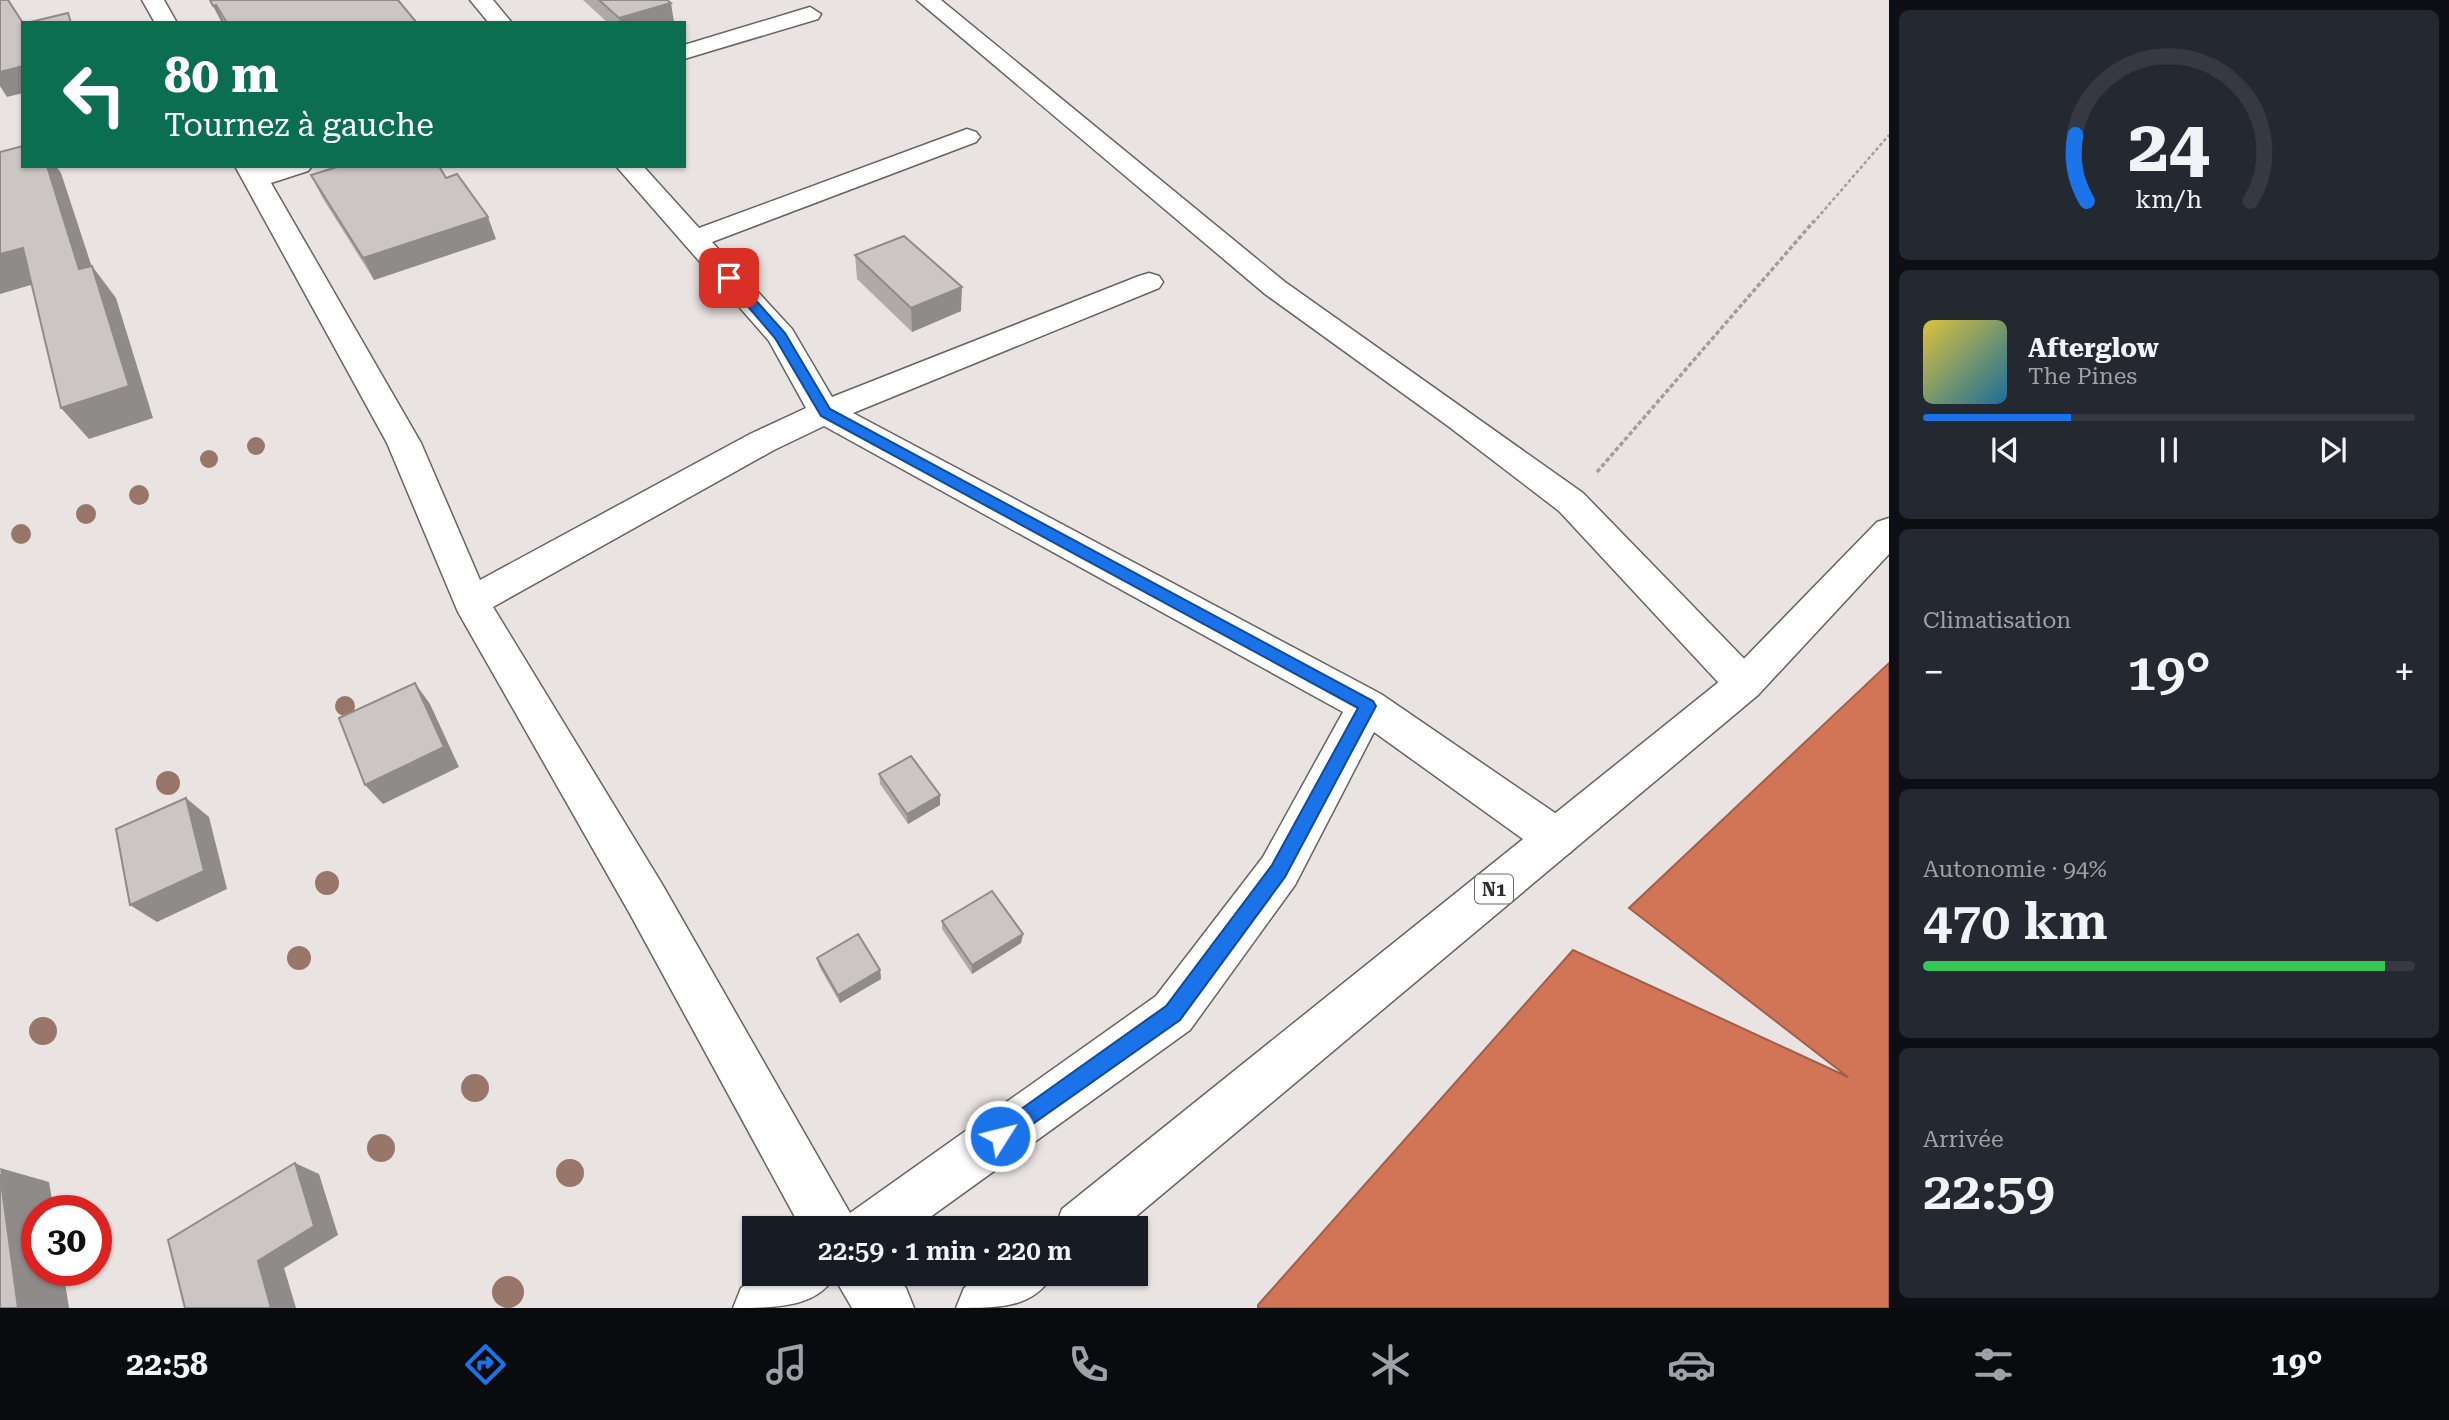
<!DOCTYPE html>
<html lang="fr">
<head>
<meta charset="utf-8">
<style>
  :root { --surface:#171b24; --page:#242831; --text:#f1f3f6; --muted:#9ea1a6; --line:#363941; --accent:#1a73e8 }
  body { margin:0; font-family:"Roboto Serif",serif; background:var(--page); color:var(--text); height:100vh; display:flex; flex-direction:column; font-size:26px; white-space:nowrap }
  * { box-sizing:border-box; margin:0 }
  p { font-size:23px; color:var(--muted) }
  .icon { flex:none; width:38px; height:38px; fill:none; stroke:currentColor; stroke-width:2; stroke-linecap:round; stroke-linejoin:round }
  .map { position:relative; flex:1; overflow:hidden }
  .drawer { display:flex; flex-direction:column; gap:10px; padding:10px; background:#0d0f14; width:560px }
  .drawer>* { flex:none }
  .hud { position:absolute; left:21px; top:21px; width:665px; height:147px; border-radius:0px; box-shadow:0 2px 5px #0004; background:#0b6e4f; color:#fff; overflow:hidden }
  .speed { position:absolute; left:21px; top:1195px; display:flex; gap:14px; font-size:35px; font-weight:700; text-align:center }
  .speed>* { display:grid; place-content:center; width:91px; height:91px; border-radius:50%; background:var(--surface); box-shadow:0 2px 5px #0004; line-height:1 }
  .speed .limit { border:10px solid #d22; background:#fff; color:#111 }
  .pin { position:absolute; display:grid; place-items:center; width:60px; height:60px; color:#fff; margin:-30px; border-radius:14px; box-shadow:0 4px 10px #0006 }
  .me { position:absolute; width:77px; margin:-38px; rotate:54deg; stroke-linejoin:round; filter:drop-shadow(0 0 5px #0008) }
  .turn { display:flex; align-items:center; gap:24px; height:147px; padding:0 28px; font-size:32px }
  .turn .icon { width:91px; height:91px; stroke-width:2.5 }
  .turn b { display:block; font-size:49px; line-height:60px }
  .big { font-size:52px; font-weight:600; line-height:1.1 }
  .drawer .widget { flex:1; display:flex; flex-direction:column; justify-content:center; gap:10px; min-width:0; padding:0 24px; border-radius:10px; background:var(--page) }
  .drawer .dial { align-items:center; gap:0 }
  .dial svg { height:182px; overflow:visible; fill:none; stroke:var(--line); stroke-width:7; stroke-linecap:round; text-anchor:middle }
  .dial text { fill:var(--text); stroke:none }
  .song { display:flex; align-items:center; gap:21px }
  .cover { width:84px; height:84px; border-radius:10px; background:linear-gradient(135deg,hsl(50 70% 55%),hsl(200 70% 35%)) }
  .played { height:7px; border-radius:4px; background:linear-gradient(90deg,var(--accent) 30%,var(--line) 30%) }
  .keys { display:flex; justify-content:space-around; direction:ltr }
  .heat { display:flex; justify-content:space-between; align-items:center; font-size:38px; direction:ltr }
  .charge { height:10px; border-radius:5px; background:linear-gradient(90deg,#34c759 94%,var(--line) 0) }
  .trip { position:absolute; left:742px; top:1216px; width:406px; height:70px; border-radius:0px; background:var(--surface); box-shadow:0 2px 5px #0004; font-weight:600; line-height:70px; text-align:center }
  .dock { display:flex; height:112px; justify-content:space-around; align-items:center; background:#090b0e; color:var(--muted) }
  .dock .icon { width:49px; height:49px }
  .dock .current { color:var(--accent) }
  .dock b { font-size:32px; color:var(--text) }
  main { display:flex; flex:1; min-height:0 }
  .map>svg:first-child { display:block }
  .water { fill:#d27557; stroke:#a15f4a; stroke-width:2 }
  .lines { fill:none; stroke-linecap:round; stroke-linejoin:round }
  .street-casing { stroke:#686361; stroke-width:3 }
  .highway-casing { stroke:#686361; stroke-width:3 }
  .path-far1 { stroke:#a29d9c; stroke-width:2.5; stroke-dasharray:3.5 2.5; stroke-linecap:butt }
  .path { stroke:#a29d9c; stroke-width:3.5; stroke-dasharray:4.5 2.5; stroke-linecap:butt }
  .street { fill:#fff; fill-rule:evenodd }
  .highway { fill:#fff; fill-rule:evenodd }
  .tree { fill:#99766a }
  .wall { fill:#afaaa9 }
  .shaded-wall { fill:#8e8b89 }
  .building { fill:#cbc6c4; stroke:#8e8b89; stroke-width:2 }
  .route { fill:#1a73e8; stroke:#114b97; stroke-width:2 }
  .labels { text-anchor:middle; dominant-baseline:central; stroke-width:5; stroke-linejoin:round; paint-order:stroke }
  .shield { fill:#fff; stroke:#6d6b6b; stroke-width:2 }
  .shield-label { font-size:18px; font-weight:bold; fill:#2e2c2c }
</style>
</head>
<body>
<main>
<div class="map">
<svg width="1889" height="1308" viewBox="0 0 1889 1308">
  <rect width="100%" height="100%" fill="#e9e3e1"/>
  <polygon class="water" points="1889,663 1889,1308 1258,1308 1258,1305 1573,950 1848,1077 1629,908"/>
  <g class="lines">
    <g class="street-casing">
      <g id="street">
        <polygon points="142,0 164,0 177,23 155,23"/>
        <polygon points="470,0 493,0 512,23 489,23"/>
        <polygon points="917,0 941,0 1285,282 1583,493 1758,673 1764,684 1758,695 1744,700 1730,695 1559,511 1448,426 1265,294"/>
        <polygon points="810,7 821,14 818,19 684,59 684,45"/>
        <path d="M 967,129 L 976,132 L 980,137 L 976,142 L 712,242 L 792,329 L 832,397 L 1139,276 L 1149,273 L 1159,276 L 1163,282 L 1159,288 L 853,413 L 1381,694 L 1571,824 L 1578,838 L 1571,852 L 1556,858 L 1541,852 L 1374,732 L 1295,885 L 1190,1030 L 915,1228 L 801,1228 L 630,914 L 458,612 L 387,443 L 235,166 L 312,166 L 308,171 L 271,183 L 421,443 L 480,580 L 750,434 L 806,408 L 769,341 L 616,166 L 643,166 L 699,228 ZM 824,426 L 1343,712 L 1263,857 L 1156,996 L 850,1213 L 662,884 L 493,607 L 774,450 Z"/>
        <path d="M 762,1274 L 894,1274 L 906,1288 L 914,1308 L 852,1308 L 834,1277 C 816,1308 773,1308 733,1308 L 741,1288 Z"/>
      </g>
    </g>
    <g class="highway-casing">
      <g id="highway">
        <polygon points="1889,518 1889,554 1758,695 1122,1228 1055,1228 1062,1209 1730,673 1877,522"/>
        <path d="M 983,1274 L 1053,1274 C 1034,1308 1000,1308 956,1308 L 964,1288 Z"/>
      </g>
    </g>
    <polyline class="path-far1" points="1813,223 1889,135"/>
    <polyline class="path" points="1597,472 1814,221"/>
    <use href="#street" class="street"/>
    <use href="#highway" class="highway"/>
  </g>
  <g class="tree">
    <circle cx="256" cy="446" r="9"/>
    <circle cx="209" cy="459" r="9"/>
    <circle cx="139" cy="495" r="10"/>
    <circle cx="86" cy="514" r="10"/>
    <circle cx="21" cy="534" r="10"/>
    <circle cx="345" cy="706" r="10"/>
    <circle cx="168" cy="783" r="12"/>
    <circle cx="327" cy="883" r="12"/>
    <circle cx="299" cy="958" r="12"/>
    <circle cx="43" cy="1031" r="14"/>
    <circle cx="475" cy="1088" r="14"/>
    <circle cx="381" cy="1148" r="14"/>
    <circle cx="570" cy="1173" r="14"/>
    <circle cx="508" cy="1292" r="16"/>
  </g>
  <g class="wall">
    <polygon points="583,0 667,0 674,22 671,23 608,23"/>
    <polygon points="311,175 446,178 496,239 374,280 322,197"/>
    <polygon points="855,255 961,311 912,332 857,279"/>
    <polygon points="879,774 940,805 908,824 880,784"/>
    <polygon points="942,921 1023,934 1021,943 972,974 942,929"/>
    <polygon points="817,958 880,970 881,979 840,1003 819,966"/>
  </g>
  <g class="shaded-wall">
    <polygon points="671,3 674,22 671,23 620,23 619,18"/>
    <polygon points="216,5 225,23 222,23 213,6"/>
    <polygon points="23,66 23,93 7,97 0,86 0,72"/>
    <polygon points="47,166 56,166 61,173 103,301 79,269"/>
    <polygon points="488,217 496,239 374,280 363,258"/>
    <polygon points="23,248 48,280 0,294 0,254"/>
    <polygon points="92,266 116,298 153,418 89,439 61,408"/>
    <polygon points="962,287 961,311 912,332 911,308"/>
    <polygon points="415,683 430,704 459,767 383,804 365,785"/>
    <polygon points="940,795 940,805 908,824 907,814"/>
    <polygon points="186,798 209,817 227,889 157,922 130,905"/>
    <polygon points="1023,934 1021,943 972,974 972,965"/>
    <polygon points="880,970 881,979 840,1003 838,995"/>
    <polygon points="295,1163 319,1174 338,1235 284,1268 296,1308 271,1308 258,1261"/>
    <polygon points="0,1168 49,1182 54,1211 37,1211 37,1270 63,1270 69,1308 18,1308"/>
  </g>
  <g class="building">
    <polygon points="0,0 8,0 23,23 23,66 0,72"/>
    <polygon points="210,0 398,0 417,23 227,23 216,5 213,6"/>
    <polygon points="599,0 667,0 671,3 619,18"/>
    <polygon points="68,13 71,23 26,23"/>
    <polygon points="23,146 23,166 47,166 79,269 92,266 129,386 61,408 23,248 0,254 0,152"/>
    <polygon points="340,166 439,166 446,178 457,174 488,217 363,258 311,175"/>
    <polygon points="904,236 962,287 911,308 855,255"/>
    <polygon points="415,683 444,747 365,785 339,718"/>
    <polygon points="911,756 940,795 907,814 879,774"/>
    <polygon points="186,798 204,871 130,905 116,829"/>
    <polygon points="992,891 1023,934 972,965 942,921"/>
    <polygon points="858,934 880,970 838,995 817,958"/>
    <polygon points="295,1163 314,1226 258,1261 271,1308 185,1308 168,1240"/>
    <polygon points="0,1174 18,1308 0,1308"/>
  </g>
  <polygon class="route" points="725,275 733,275 785,333 830,409 1373,701 1376,706 1285,877 1180,1020 1000,1147 993,1144 990,1136 993,1129 1166,1006 1272,865 1358,708 821,416 775,338 725,280"/>
  <g class="labels">
    <rect class="shield" x="1475" y="874.5" width="38" height="29" rx="5"/>
    <g class="shield-label">
      <text x="1494" y="889">N1</text>
    </g>
  </g>
</svg>
<div class="speed"><div class="limit">30</div></div>
<div class="pin" style="left:729px;top:278px;background:#d93025"><svg class="icon" aria-label="arrive" viewBox="0 0 24 24"><path d="M6 21V4h12l-3 4 3 4H6"/></svg></div>
<svg class="me" style="left:1000px;top:1136px" viewBox="-20 -20 40 40"><circle r="17" fill="#1a73e8" stroke="#fff" stroke-width="3"/><path d="M0-11L8 9 0 5-8 9z" fill="#fff"/></svg>
<div class="trip">22:59 · 1 min · 220 m</div>
<div class="hud">
<div class="turn"><svg class="icon" aria-label="left" viewBox="0 0 24 24"><path d="M17 20v-9H6M10 6l-5 5 5 5"/></svg><div><b>80 m</b>Tournez à gauche</div></div>
</div>
</div>
<section class="drawer">
<div class="widget dial"><svg viewBox="0 0 100 80">
<path d="M14 69A42 42 0 1 1 86 69"/>
<path d="M14 69A42 42 0 0 1 9 40" stroke="#1a73e8"/>
<text x="50" y="56" font-size="32" font-weight="700">24</text>
<text x="50" y="72" font-size="11">km/h</text>
</svg></div>
<div class="widget">
<div class="song"><i class="cover"></i><div><b>Afterglow</b><p>The Pines</p></div></div>
<div class="played"></div>
<div class="keys"><svg class="icon" aria-label="previous" viewBox="0 0 24 24"><path d="M18 5L8 12l10 7zM5 5v14"/></svg><svg class="icon" aria-label="pause" viewBox="0 0 24 24"><path d="M8 5v14M16 5v14"/></svg><svg class="icon" aria-label="next" viewBox="0 0 24 24"><path d="M6 5l10 7-10 7zM19 5v14"/></svg></div>
</div>
<div class="widget"><p>Climatisation</p>
<div class="heat"><a>−</a><b class="big">19°</b><a>+</a></div>
</div>
<div class="widget"><p>Autonomie · 94%</p><b class="big">470 km</b><div class="charge"></div></div>
<div class="widget"><p>Arrivée</p><b class="big">22:59</b></div>
</section>
</main>
<nav class="dock">
<b>22:58</b>
<svg class="icon current" aria-label="directions" viewBox="0 0 24 24"><path d="M12 3l9 9-9 9-9-9zM9 14v-3h6M13 9l2 2-2 2"/></svg>
<svg class="icon" aria-label="music" viewBox="0 0 24 24"><path d="M9 18V5l10-2v13"/><circle cx="6" cy="18" r="3"/><circle cx="16" cy="16" r="3"/></svg>
<svg class="icon" aria-label="phone" viewBox="0 0 24 24"><path d="M5 4h4l2 5-3 2q2 4 5 5l2-3 5 2v4C11 20 4 13 5 4z"/></svg>
<svg class="icon" aria-label="climate" viewBox="0 0 24 24"><path d="M12 3v18M4 7l16 10M4 17L20 7"/></svg>
<svg class="icon" aria-label="car" viewBox="0 0 24 24"><path d="M5 17H2v-5l4-1 3-4h7l3 4 3 1v5h-3M9 17h6M6 11h13"/><circle cx="7" cy="17" r="2"/><circle cx="17" cy="17" r="2"/></svg>
<svg class="icon" aria-label="filters" viewBox="0 0 24 24"><path d="M4 7h16M4 17h16"/><circle cx="9" cy="7" r="2"/><circle cx="15" cy="17" r="2"/></svg>
<b>19°</b>
</nav>
</body>
</html>
